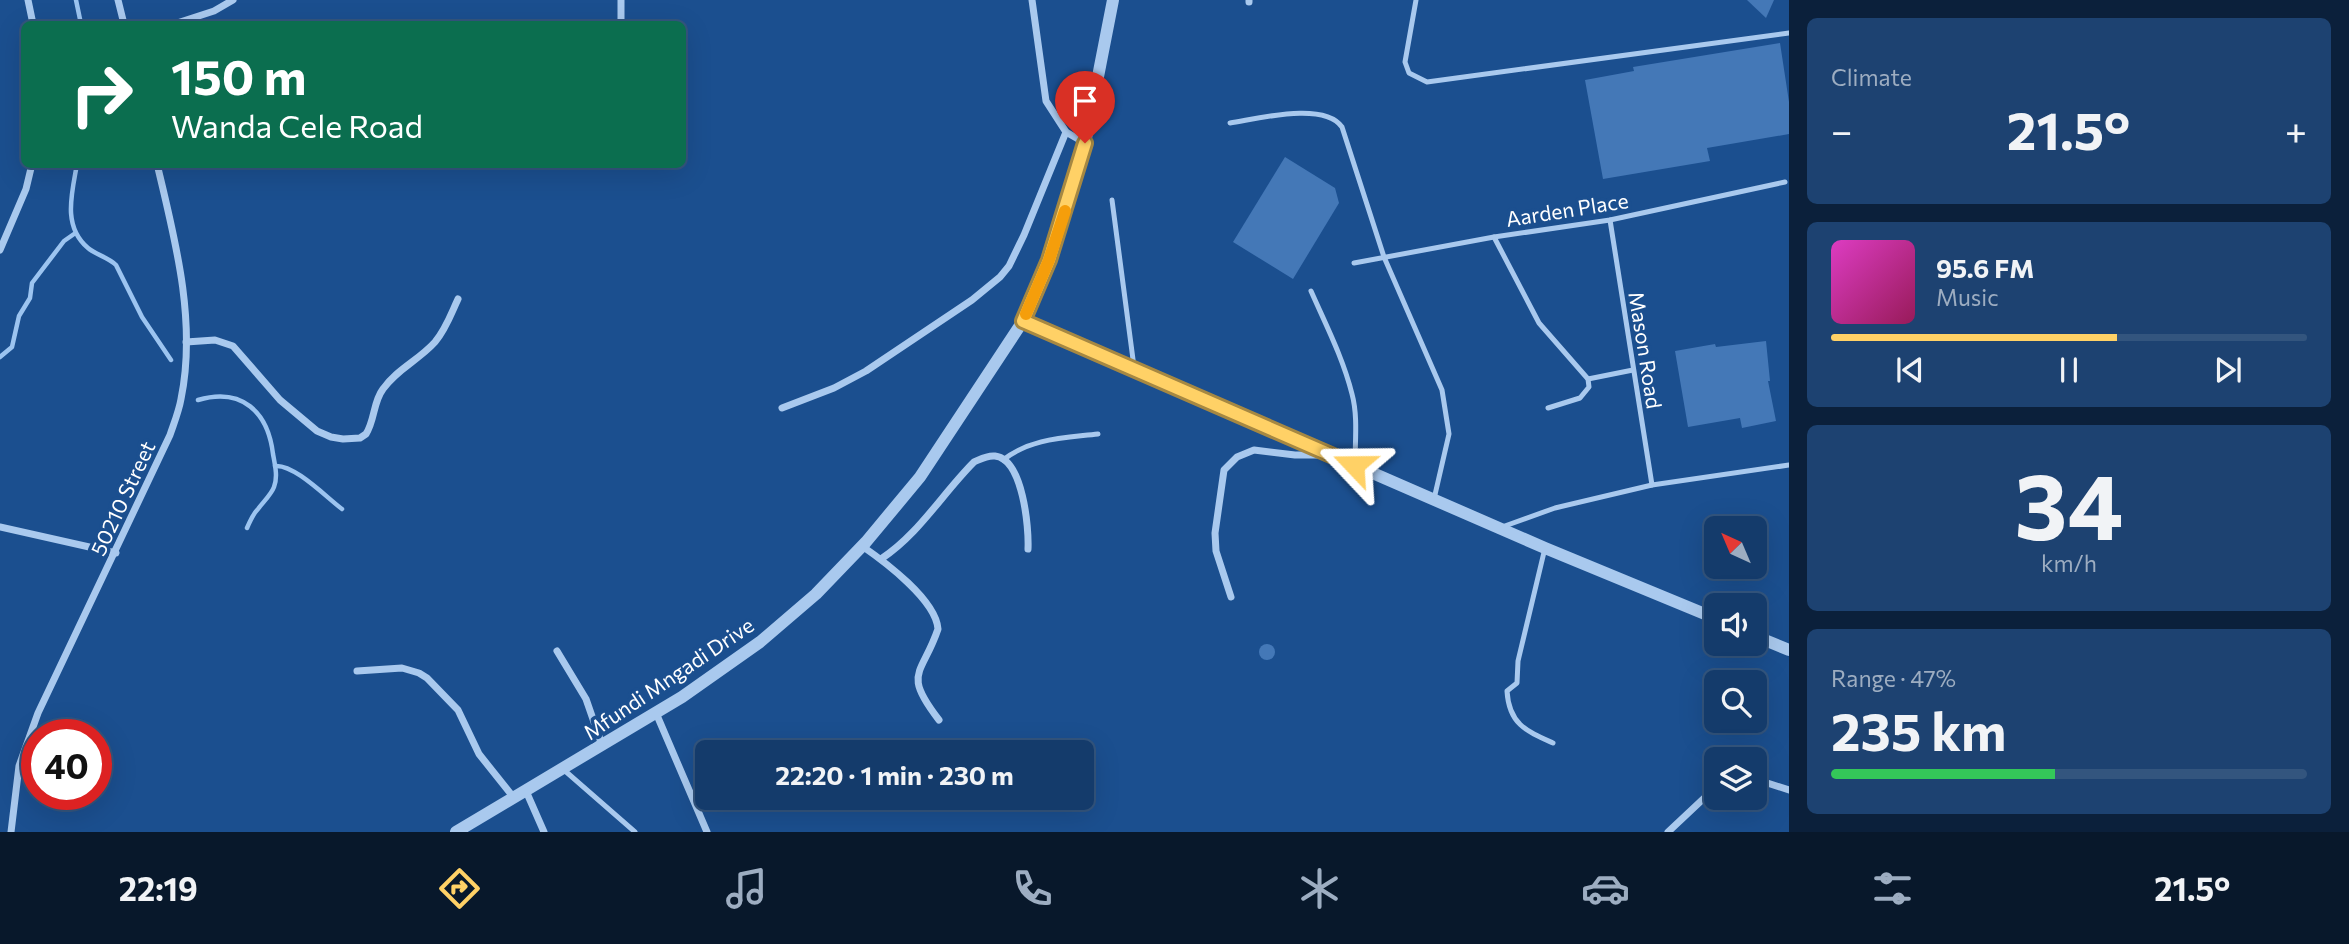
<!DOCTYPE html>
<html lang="en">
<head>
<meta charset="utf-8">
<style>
  :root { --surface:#143b6b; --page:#1d4271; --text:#f1f3f6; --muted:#9dadc1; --line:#33557e; --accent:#ffd166 }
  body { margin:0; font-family:Commissioner,sans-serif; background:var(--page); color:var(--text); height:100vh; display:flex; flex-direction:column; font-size:26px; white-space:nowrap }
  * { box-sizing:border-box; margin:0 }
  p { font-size:23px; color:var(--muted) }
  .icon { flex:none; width:38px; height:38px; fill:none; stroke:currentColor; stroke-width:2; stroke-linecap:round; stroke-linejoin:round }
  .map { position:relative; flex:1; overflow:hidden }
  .drawer { display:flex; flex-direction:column; gap:18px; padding:18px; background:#0b203b; width:560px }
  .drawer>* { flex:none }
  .banner { position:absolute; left:21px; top:21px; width:665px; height:147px; border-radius:10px; box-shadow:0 7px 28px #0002,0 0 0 2px var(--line); background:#0b6e4f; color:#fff; overflow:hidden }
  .needle { width:46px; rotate:316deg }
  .buttons { position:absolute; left:1704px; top:516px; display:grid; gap:14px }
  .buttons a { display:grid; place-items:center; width:63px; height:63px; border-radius:10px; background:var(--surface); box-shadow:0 7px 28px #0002,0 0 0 2px var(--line); font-size:35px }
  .speed { position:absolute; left:21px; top:719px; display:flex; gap:14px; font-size:35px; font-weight:700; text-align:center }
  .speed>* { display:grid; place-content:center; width:91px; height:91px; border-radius:50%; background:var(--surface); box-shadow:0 7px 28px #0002,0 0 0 2px var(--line); line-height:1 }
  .speed .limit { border:10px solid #d22; background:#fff; color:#111 }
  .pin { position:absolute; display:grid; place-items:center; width:60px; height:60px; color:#fff; margin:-72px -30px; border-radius:50% 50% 50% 0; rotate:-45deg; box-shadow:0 0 7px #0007 }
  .pin .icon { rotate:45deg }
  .me { position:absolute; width:77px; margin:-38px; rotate:293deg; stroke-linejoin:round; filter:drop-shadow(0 0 5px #0008) }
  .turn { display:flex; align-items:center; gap:24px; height:147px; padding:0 35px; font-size:32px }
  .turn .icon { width:91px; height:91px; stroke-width:2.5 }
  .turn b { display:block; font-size:49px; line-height:60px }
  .big { font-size:52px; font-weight:700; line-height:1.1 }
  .drawer .tile { flex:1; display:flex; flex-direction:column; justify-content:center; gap:10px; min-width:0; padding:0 24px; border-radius:10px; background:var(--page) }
  .drawer .dial { align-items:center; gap:0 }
  .dial b { font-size:91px; line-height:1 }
  .song { display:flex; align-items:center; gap:21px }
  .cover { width:84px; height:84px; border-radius:10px; background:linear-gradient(135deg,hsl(310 70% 55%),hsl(330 70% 35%)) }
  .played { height:7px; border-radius:4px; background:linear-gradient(90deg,var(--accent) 60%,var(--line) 60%) }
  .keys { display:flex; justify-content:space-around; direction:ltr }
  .heat { display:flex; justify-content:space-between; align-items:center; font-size:38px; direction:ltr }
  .charge { height:10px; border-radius:5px; background:linear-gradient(90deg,#34c759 47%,var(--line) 0) }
  .trip { position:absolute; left:695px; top:740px; width:399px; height:70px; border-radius:10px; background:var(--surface); box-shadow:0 7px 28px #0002,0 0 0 2px var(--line); font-weight:700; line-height:70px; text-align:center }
  .tab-bar { display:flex; height:112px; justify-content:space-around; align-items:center; background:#08182b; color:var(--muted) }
  .tab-bar .icon { width:49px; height:49px }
  .tab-bar .current { color:var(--accent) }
  .tab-bar b { font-size:32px; color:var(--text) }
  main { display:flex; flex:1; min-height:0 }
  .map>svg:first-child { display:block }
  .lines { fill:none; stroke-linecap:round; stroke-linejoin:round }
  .stream { stroke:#9cc4f0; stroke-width:4.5 }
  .building { fill:#4478b7 }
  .service { stroke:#a9c9ee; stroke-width:5 }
  .minor { stroke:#a9c9ee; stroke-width:7 }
  .tertiary { stroke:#a9c9ee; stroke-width:12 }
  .route-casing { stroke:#a68842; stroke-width:18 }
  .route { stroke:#ffd166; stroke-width:12 }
  .slow { stroke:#f59e0b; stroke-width:12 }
  .labels { text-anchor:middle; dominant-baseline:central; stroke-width:7; stroke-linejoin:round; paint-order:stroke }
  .street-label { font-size:21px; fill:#fff; stroke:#1b4f8f }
</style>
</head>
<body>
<main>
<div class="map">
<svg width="1789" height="832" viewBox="0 0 1789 832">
  <rect width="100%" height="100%" fill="#1b4f8f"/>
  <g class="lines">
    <g class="stream">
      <polyline points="76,0 81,24"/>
      <path d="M 77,164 C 72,193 62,226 88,248 C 96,255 108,257 116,265 L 142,317 L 171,360"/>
      <polyline points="0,357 12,347 19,316 30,298 32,283 64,241 74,234"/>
      <path d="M 198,400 C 242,387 268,412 273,454 C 275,465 278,477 274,487 C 271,495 263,502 258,509 C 253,514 250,521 247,528"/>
      <path d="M 275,466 C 294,464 326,497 342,509"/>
    </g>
  </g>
  <g class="building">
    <polygon points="1747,0 1774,0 1766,18"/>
    <polygon points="1780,43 1789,102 1789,134 1707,148 1710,161 1603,179 1585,80 1634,71 1633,67"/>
    <polygon points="1285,157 1335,188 1339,203 1293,279 1233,242"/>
    <polygon points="1766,341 1770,381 1768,381 1776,421 1742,428 1740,418 1688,427 1675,351 1715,344 1716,347"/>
    <circle cx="1267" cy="652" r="8"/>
  </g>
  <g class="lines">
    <g class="service">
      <polyline points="1416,0 1405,62 1409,73 1427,82 1789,33"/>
      <path d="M 1230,123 C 1257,119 1324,101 1342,127 L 1384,257 L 1442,390 L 1449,434 L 1434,499"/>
      <polyline points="1112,200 1134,367"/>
      <polyline points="1610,220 1652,485"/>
      <polyline points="1494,237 1539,323 1588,379 1589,387 1580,398 1548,408"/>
      <polyline points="1354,263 1494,237 1610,220 1785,182"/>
      <path d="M 1311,291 C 1326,325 1343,358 1352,394 C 1358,416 1355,441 1355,465"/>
      <polyline points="1588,379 1633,370"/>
      <path d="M 1003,460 C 1031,438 1064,438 1098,434"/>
      <polyline points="1502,527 1555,508 1652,485 1789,465"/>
      <path d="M 1545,548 L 1518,661 L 1517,683 L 1507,691 C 1509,724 1526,731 1553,743"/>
      <polyline points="564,770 635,832"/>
    </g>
    <g class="minor">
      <polyline points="28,0 33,24"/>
      <polyline points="118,0 124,24"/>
      <polyline points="1032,0 1046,101 1066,132 1085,143"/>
      <polyline points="1249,2 1249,0"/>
      <polyline points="174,24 214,11 233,0"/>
      <polyline points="621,24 621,0"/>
      <polyline points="0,250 26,189 32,164"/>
      <path d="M 186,342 L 215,340 L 233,346 L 280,400 L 317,431 L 331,437 L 343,439 L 360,438 L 366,434 C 375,420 373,402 383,389 C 397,369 419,360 435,342 C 446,329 451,314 458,299"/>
      <polyline points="782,408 834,388 866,371 972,300 1000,277 1009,266 1024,235 1066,132"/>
      <polyline points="0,527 116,553"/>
      <path d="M 862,546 C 885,562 936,600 938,629 C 922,676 902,672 939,720"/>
      <path d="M 881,559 C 919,534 942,494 974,462 C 981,459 987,455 995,456 C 1023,459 1029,528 1028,549"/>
      <polyline points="1231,597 1216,551 1215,533 1224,470 1237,457 1254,450 1295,455 1324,455"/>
      <polyline points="557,651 586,699 602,745"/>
      <polyline points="357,671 402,668 419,673 427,678 458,710 479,754 514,798"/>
      <polyline points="656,713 707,832"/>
      <polyline points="1755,779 1789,790"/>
      <polyline points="526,791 544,832"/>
      <path d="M 11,832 L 19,766 L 38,713 L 170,435 C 174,423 179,411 181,399 C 197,322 175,239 157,164"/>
      <polyline points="1668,832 1717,786"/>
    </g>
    <g class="tertiary">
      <polyline points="1023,321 1545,548 1717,619"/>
      <polyline points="1755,636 1789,650"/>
      <polyline points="456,832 682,697 760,642 816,594 866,542 920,477 1023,321 1049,260 1085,143 1113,0"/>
    </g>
  </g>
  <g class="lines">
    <g class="route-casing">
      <polyline id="route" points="1085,143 1049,260 1023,321 1354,465"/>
    </g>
    <use href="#route" class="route"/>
    <polyline class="slow" points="1026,314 1049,260 1065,211"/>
  </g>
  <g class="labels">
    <g class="street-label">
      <text transform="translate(1567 209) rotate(-9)">Aarden Place</text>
      <text transform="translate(1646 350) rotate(81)">Mason Road</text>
      <text transform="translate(122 498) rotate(-65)">50210 Street</text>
      <text transform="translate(668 678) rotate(-34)">Mfundi Mngadi Drive</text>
    </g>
  </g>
</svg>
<div class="buttons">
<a><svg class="needle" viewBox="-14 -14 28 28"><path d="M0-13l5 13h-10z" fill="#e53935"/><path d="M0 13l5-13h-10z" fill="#9dadc1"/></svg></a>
<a><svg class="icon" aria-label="sound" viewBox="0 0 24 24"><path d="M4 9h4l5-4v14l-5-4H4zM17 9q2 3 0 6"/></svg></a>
<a><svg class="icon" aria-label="search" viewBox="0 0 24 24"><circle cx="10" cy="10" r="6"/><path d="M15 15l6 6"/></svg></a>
<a><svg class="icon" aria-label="layers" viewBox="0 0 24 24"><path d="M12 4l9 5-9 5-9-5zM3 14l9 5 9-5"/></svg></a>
</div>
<div class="speed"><div class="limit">40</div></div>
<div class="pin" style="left:1085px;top:143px;background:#d93025"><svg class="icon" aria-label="arrive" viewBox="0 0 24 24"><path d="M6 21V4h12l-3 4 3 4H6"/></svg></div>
<svg class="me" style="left:1354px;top:465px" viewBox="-20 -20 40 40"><path d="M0-17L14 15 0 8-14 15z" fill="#ffd166" stroke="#fff" stroke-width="4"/></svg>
<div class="trip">22:20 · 1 min · 230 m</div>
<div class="banner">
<div class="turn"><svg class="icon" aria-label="right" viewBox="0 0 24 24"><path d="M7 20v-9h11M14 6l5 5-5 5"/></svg><div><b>150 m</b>Wanda Cele Road</div></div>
</div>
</div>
<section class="drawer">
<div class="tile"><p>Climate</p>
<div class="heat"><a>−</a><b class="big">21.5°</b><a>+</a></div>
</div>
<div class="tile">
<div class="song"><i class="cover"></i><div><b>95.6 FM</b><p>Music</p></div></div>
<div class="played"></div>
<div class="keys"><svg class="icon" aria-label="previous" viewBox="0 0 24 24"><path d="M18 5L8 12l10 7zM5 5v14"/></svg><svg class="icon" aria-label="pause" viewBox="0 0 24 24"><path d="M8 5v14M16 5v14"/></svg><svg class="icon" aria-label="next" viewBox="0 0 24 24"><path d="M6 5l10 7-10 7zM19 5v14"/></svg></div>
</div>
<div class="tile dial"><b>34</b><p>km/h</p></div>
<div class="tile"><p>Range · 47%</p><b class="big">235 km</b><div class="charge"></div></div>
</section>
</main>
<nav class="tab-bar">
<b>22:19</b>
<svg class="icon current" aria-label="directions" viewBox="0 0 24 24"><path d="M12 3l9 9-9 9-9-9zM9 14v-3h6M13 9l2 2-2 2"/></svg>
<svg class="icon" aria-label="music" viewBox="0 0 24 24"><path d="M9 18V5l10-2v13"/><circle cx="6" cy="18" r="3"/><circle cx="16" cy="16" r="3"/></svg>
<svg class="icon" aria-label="phone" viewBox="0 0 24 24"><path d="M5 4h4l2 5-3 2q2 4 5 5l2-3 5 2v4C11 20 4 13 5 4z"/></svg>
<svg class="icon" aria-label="climate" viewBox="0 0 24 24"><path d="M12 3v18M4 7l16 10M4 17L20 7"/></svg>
<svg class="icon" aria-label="car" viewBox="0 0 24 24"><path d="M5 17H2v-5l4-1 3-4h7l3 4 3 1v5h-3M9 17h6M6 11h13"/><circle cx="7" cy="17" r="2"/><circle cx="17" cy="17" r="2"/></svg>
<svg class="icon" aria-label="filters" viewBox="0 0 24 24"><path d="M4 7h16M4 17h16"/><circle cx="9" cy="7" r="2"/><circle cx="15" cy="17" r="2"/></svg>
<b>21.5°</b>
</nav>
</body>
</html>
